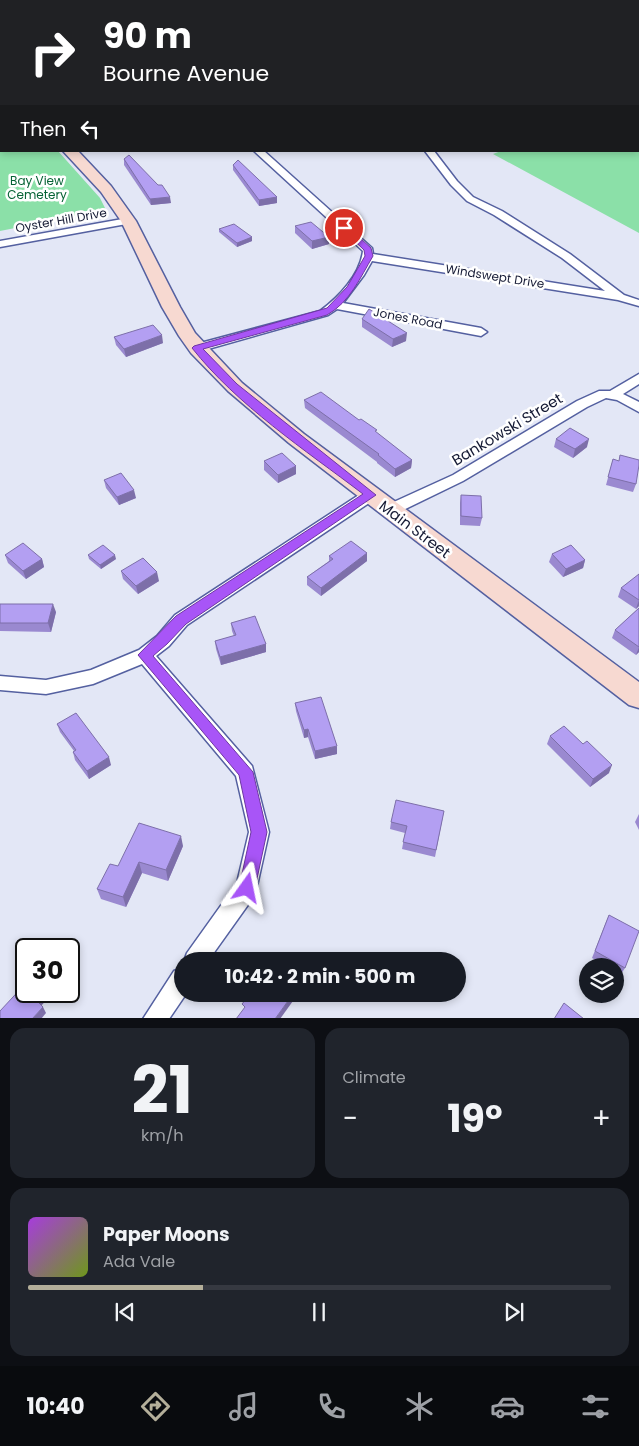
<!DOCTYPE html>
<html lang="en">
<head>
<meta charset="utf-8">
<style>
  :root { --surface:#171b24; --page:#20242c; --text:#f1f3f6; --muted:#9ea1a6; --line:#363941; --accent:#b4af9a }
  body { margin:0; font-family:Poppins,sans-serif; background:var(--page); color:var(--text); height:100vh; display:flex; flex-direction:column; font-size:19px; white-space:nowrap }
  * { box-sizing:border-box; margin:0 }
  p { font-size:16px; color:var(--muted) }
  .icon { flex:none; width:28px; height:28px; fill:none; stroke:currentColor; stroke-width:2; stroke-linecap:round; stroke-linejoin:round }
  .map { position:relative; height:1018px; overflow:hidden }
  .panel { display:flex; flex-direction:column; gap:10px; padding:10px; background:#0d0f14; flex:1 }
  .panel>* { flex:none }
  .guide { position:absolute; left:0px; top:0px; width:640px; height:152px; box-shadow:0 2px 8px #0003; background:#202124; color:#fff; overflow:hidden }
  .controls { position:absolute; left:579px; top:958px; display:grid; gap:10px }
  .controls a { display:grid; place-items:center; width:45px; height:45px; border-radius:50%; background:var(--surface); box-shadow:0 2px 8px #0003; font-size:25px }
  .speed { position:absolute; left:15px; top:938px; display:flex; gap:10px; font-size:25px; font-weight:700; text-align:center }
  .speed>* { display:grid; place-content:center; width:65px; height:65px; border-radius:50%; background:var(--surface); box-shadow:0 2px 8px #0003; line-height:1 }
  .speed .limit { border:2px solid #111; border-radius:8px; background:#fff; color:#111 }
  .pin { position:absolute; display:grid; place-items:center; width:42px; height:42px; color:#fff; margin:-21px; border:2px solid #fff; border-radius:50%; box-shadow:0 1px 5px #0007 }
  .me { position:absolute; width:55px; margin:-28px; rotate:12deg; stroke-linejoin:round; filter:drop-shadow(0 0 4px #0008) }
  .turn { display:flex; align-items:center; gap:18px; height:105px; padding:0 20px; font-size:22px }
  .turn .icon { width:65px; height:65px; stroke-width:2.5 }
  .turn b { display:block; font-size:35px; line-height:42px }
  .then { display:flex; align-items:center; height:48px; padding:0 20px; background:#0003; gap:10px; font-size:19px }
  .big { font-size:38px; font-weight:700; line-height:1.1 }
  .panel .card { flex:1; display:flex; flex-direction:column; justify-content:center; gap:8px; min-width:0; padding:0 18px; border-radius:15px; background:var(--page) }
  .panel .dial { align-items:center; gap:0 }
  .dial b { font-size:65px; line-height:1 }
  .song { display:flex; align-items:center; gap:15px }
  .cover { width:60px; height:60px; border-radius:8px; background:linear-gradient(135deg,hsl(280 70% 55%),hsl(80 70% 35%)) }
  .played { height:5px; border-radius:2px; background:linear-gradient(90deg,var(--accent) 30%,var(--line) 30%) }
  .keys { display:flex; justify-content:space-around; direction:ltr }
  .heat { display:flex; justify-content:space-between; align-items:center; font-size:28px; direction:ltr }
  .panel .tiles { flex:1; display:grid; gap:10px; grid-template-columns:1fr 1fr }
  .card:last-child { grid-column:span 2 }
  .trip { position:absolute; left:174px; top:952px; width:292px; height:50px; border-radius:25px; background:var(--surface); box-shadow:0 2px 8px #0003; font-weight:700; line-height:50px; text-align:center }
  .tabs { display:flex; height:80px; justify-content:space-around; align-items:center; background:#090b0e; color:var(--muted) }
  .tabs .icon { width:35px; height:35px }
  .tabs .on { color:var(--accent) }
  .tabs b { font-size:22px; color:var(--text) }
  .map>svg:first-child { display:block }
  .green { fill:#8be0a8 }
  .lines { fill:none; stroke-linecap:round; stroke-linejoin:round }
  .street-casing { stroke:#5460a0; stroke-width:3 }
  .secondary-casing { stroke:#5460a0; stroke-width:3 }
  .street { fill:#fff; fill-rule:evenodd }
  .secondary { fill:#f7d9d1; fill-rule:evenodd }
  .wall { fill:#9a89d0 }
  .shaded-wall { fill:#7d6fa9 }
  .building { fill:#b39ff2; stroke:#7d6fa9 }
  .route { fill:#a855f7; stroke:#6d37a1 }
  .labels { text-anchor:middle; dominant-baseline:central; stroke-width:5; stroke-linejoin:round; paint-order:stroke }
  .far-park-label { font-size:12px; fill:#076336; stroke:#fff }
  .far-street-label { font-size:12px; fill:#151a34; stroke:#fff }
  .street-label { font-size:15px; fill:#151a34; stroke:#fff }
</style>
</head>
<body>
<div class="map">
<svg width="639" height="1019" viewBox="0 0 639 1019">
  <rect width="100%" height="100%" fill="#e3e7f6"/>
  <g class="green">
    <polygon points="232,0 639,0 639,233 493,154 501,151 639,151 639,1 229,1"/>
    <polygon points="0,119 1,151 58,151 100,198 106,210 0,231"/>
  </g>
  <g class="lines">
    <g class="street-casing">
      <g id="street">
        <rect x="0" y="34" width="1" height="4"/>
        <path d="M 254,151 L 264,151 L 372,248 L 373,254 L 605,291 L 562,258 L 494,215 L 467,201 L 451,185 L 425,151 L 434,151 L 457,181 L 473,197 L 502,211 L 570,254 L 624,295 L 639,300 L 639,306 L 618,300 L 372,261 L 364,275 L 343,303 L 481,328 L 487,332 L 481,336 L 337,309 L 328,315 L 201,351 L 193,351 L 191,348 L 193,345 L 320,311 C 339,297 360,275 363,251 Z"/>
        <polygon points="128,218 132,219 132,223 0,247 0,241"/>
        <polygon points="639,374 639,384 623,394 639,402 639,412 617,400 606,398 587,407 463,481 395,514 390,515 385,514 382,510 385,506 453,475 577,401 599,391 610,391"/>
        <polygon points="370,490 375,491 377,495 375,499 187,625 169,646 156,656 252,766 269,832 255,895 208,961 184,961 187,953 237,883 249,832 236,776 142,664 93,684 46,694 0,690 0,676 46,680 91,670 139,650 157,636 175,615 365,491"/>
        <polygon points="182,968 182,994 186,994 169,1019 143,1019 174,971"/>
      </g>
    </g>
    <g class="secondary-casing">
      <g id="secondary">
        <rect x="0" y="111" width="1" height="8"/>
        <polygon points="63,151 78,151 111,186 136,221 180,307 195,333 242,383 304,434 639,682 639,708 629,705 289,443 228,391 191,353 179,336 162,307 121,221 101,192"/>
      </g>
    </g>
    <use href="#street" class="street"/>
    <use href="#secondary" class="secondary"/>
  </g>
  <g class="wall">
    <polygon points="124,159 158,185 171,203 151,205 124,165"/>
    <polygon points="233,165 277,197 277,203 259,206 233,170"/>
    <polygon points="295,226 329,237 329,244 312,249 295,233"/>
    <polygon points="219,229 252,237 252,241 237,247 219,232"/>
    <polygon points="362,319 406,341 392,347 362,327"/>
    <polygon points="114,337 163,343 126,357 116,345"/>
    <polygon points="304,400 359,420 376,433 412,460 411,468 395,477 377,463 377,462 305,408"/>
    <polygon points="556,439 587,447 573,458 554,447"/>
    <polygon points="613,459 636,484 633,492 606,485"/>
    <polygon points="264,461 296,466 296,474 278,483 264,470"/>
    <polygon points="104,480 136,498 119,505 106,488"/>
    <polygon points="461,495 482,518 480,526 460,525 460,503"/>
    <polygon points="367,553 367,561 321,596 307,585 307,577 329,561 329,556"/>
    <polygon points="552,554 585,560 583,568 563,577 549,562"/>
    <polygon points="5,555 42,559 44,567 26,579 8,563"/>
    <polygon points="88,555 116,559 101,569 89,559"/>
    <polygon points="121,571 159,581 138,594 123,579"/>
    <polygon points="639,575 639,606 636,609 618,597 621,588"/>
    <polygon points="0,604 56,612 51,632 0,631"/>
    <polygon points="639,608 639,652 636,655 612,638 615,630"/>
    <polygon points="231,623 266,644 266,652 221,665 216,649 215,641 234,636 232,631"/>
    <polygon points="295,703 337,754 315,759 308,737 304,738 296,711"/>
    <polygon points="57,724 111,765 89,779 75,760 73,752 74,751 60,732"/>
    <polygon points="550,736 609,773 590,787 547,744"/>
    <polygon points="444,811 435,857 402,849 405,833 390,829 391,822"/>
    <polygon points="639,814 639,830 635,822"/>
    <polygon points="183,846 168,881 142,873 126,907 101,899 97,889 118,866"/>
    <polygon points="609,915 625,968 621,974 615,971 615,966 607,966 592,958 606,922"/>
  </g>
  <g class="shaded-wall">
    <polygon points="170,197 171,203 151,205 150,199"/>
    <polygon points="277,197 277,203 259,206 259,200"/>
    <polygon points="252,237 252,241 237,247 237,243"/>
    <polygon points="329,237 329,244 312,249 312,241"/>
    <polygon points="407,333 406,341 392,347 393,339"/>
    <polygon points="162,335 163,343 126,357 124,349"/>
    <polygon points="589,439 587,447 573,458 575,449"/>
    <polygon points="412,460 411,468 395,477 395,469"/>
    <polygon points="296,466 296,474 278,483 278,475"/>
    <polygon points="134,490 136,498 119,505 117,497"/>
    <polygon points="367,553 367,561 321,596 321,588"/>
    <polygon points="115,555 116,559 101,569 100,565"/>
    <polygon points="42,559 44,567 26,579 23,571"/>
    <polygon points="585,560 583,568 563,577 566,569"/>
    <polygon points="157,572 159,581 138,594 136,586"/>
    <polygon points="639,600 639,606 636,609"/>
    <polygon points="53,604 56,612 51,632 48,623"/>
    <polygon points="266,644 266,652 221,665 220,657"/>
    <polygon points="639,647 639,652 636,655"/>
    <polygon points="308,729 308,737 304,738 304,730"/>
    <polygon points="337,746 337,754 315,759 315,751"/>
    <polygon points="109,757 111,765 89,779 87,771"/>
    <polygon points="612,765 609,773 590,787 593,779"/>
    <polygon points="181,836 183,846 168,881 166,870"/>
    <polygon points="139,862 142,873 126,907 123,897"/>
    <polygon points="46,991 55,991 40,1007 37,1001"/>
    <polygon points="293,994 298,994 280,1019 275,1019"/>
    <polygon points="43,1007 46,1013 41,1019 32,1019"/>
  </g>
  <g class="building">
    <polygon points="129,155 158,185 162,185 170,197 150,199 124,159"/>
    <polygon points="238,160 277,197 259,200 233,165"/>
    <polygon points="311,222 329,237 312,241 295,226"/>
    <polygon points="234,224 252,237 237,243 219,229"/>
    <polygon points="369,309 407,333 393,339 362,319"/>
    <polygon points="153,325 162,335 124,349 114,337"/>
    <polygon points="321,392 359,420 361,419 377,430 375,431 412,460 395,469 378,455 379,454 304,400"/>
    <polygon points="570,428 589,439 575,449 556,439"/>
    <polygon points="282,453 296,466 278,475 264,461"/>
    <polygon points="620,455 639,460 639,465 636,484 608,477 613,459 619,461"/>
    <polygon points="121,473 134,490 117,497 104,480"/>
    <polygon points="461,495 481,496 482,518 461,516"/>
    <polygon points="351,541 367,553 321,588 307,577 333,559 329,556"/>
    <polygon points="23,543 42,559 23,571 5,555"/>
    <polygon points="103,545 115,555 100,565 88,555"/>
    <polygon points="571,545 585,560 566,569 552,554"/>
    <polygon points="143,558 157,572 136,586 121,571"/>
    <polygon points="639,574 639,600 621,588"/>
    <polygon points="0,604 53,604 48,623 0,623"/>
    <polygon points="639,608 639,647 615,630"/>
    <polygon points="255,616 266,644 220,657 215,641 236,635 231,623"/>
    <polygon points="321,697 337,746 315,751 308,729 304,730 295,703"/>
    <polygon points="76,713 109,757 87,771 73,752 76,750 57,724"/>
    <polygon points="564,726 583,744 587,741 612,765 593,779 550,736"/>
    <polygon points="396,800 444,811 436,850 403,842 407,826 391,822"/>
    <polygon points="139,823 181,836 166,870 139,862 123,897 97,889 110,864 118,866"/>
    <polygon points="609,915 639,931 625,968 595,951"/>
    <polygon points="26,983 26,991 46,991 37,1001 43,1007 32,1019 0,1019 0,1011"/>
    <polygon points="250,994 293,994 275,1019 236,1019 245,1007 242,1004"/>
    <polygon points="564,1003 584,1019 554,1019"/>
  </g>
  <path class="route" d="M 342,226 L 347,226 L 371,248 L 373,256 C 360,278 350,302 327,315 L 203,349 L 237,384 L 376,495 L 186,624 L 167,644 L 153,656 L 253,772 L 267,832 L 255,888 L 253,893 L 247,896 L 242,893 L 239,888 L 251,832 L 239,775 L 138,655 L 176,616 L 363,494 C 305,450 237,405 192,348 L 194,346 L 327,308 L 347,287 L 365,256 L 364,250 L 342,229 Z"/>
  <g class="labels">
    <g class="far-park-label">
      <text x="37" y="180">Bay View<tspan x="37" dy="14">Cemetery</tspan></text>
    </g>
    <g class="far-street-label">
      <text transform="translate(61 220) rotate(-10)">Oyster Hill Drive</text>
      <text transform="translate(495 276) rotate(9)">Windswept Drive</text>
      <text transform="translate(408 318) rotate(11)">Jones Road</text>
    </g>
    <g class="street-label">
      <text transform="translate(507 429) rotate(-31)">Bankowski Street</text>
      <text transform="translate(415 529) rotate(37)">Main Street</text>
    </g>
  </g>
</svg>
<div class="controls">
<a><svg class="icon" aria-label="layers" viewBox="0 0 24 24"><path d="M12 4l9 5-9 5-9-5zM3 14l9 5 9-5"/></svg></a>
</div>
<div class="speed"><div class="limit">30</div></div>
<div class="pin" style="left:344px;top:228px;background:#d93025"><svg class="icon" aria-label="arrive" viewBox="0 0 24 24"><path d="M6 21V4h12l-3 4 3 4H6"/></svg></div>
<svg class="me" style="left:247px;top:888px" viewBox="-20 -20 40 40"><path d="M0-17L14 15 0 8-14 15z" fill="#a855f7" stroke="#fff" stroke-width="4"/></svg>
<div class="trip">10:42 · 2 min · 500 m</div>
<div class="guide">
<div class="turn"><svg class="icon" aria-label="right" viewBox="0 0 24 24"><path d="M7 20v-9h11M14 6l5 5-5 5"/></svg><div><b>90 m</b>Bourne Avenue</div></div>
<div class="then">Then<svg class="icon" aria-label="left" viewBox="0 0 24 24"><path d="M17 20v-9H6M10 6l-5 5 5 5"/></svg></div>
</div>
</div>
<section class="panel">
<div class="tiles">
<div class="card dial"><b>21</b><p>km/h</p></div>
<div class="card"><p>Climate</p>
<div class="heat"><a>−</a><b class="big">19°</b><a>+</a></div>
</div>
<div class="card">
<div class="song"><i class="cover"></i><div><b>Paper Moons</b><p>Ada Vale</p></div></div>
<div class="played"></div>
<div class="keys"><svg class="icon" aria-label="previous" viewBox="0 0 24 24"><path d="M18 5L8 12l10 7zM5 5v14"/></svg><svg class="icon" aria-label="pause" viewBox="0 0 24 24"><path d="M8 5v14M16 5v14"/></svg><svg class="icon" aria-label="next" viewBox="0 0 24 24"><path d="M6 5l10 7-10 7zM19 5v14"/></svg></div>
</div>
</div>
</section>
<nav class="tabs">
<b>10:40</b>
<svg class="icon on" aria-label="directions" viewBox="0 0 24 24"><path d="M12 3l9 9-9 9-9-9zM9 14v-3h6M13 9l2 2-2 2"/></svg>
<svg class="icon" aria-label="music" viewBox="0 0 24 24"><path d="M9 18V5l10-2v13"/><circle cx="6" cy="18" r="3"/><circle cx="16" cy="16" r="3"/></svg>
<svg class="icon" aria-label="phone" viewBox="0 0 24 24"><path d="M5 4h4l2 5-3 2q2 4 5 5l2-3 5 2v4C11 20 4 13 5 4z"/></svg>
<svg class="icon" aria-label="climate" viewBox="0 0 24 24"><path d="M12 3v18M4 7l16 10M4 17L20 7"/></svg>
<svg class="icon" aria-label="car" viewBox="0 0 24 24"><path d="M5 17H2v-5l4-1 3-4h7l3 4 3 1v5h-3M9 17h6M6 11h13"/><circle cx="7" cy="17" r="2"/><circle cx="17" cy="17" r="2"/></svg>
<svg class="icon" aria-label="filters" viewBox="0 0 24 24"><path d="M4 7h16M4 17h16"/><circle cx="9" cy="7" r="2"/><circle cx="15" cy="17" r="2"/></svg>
</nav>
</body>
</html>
